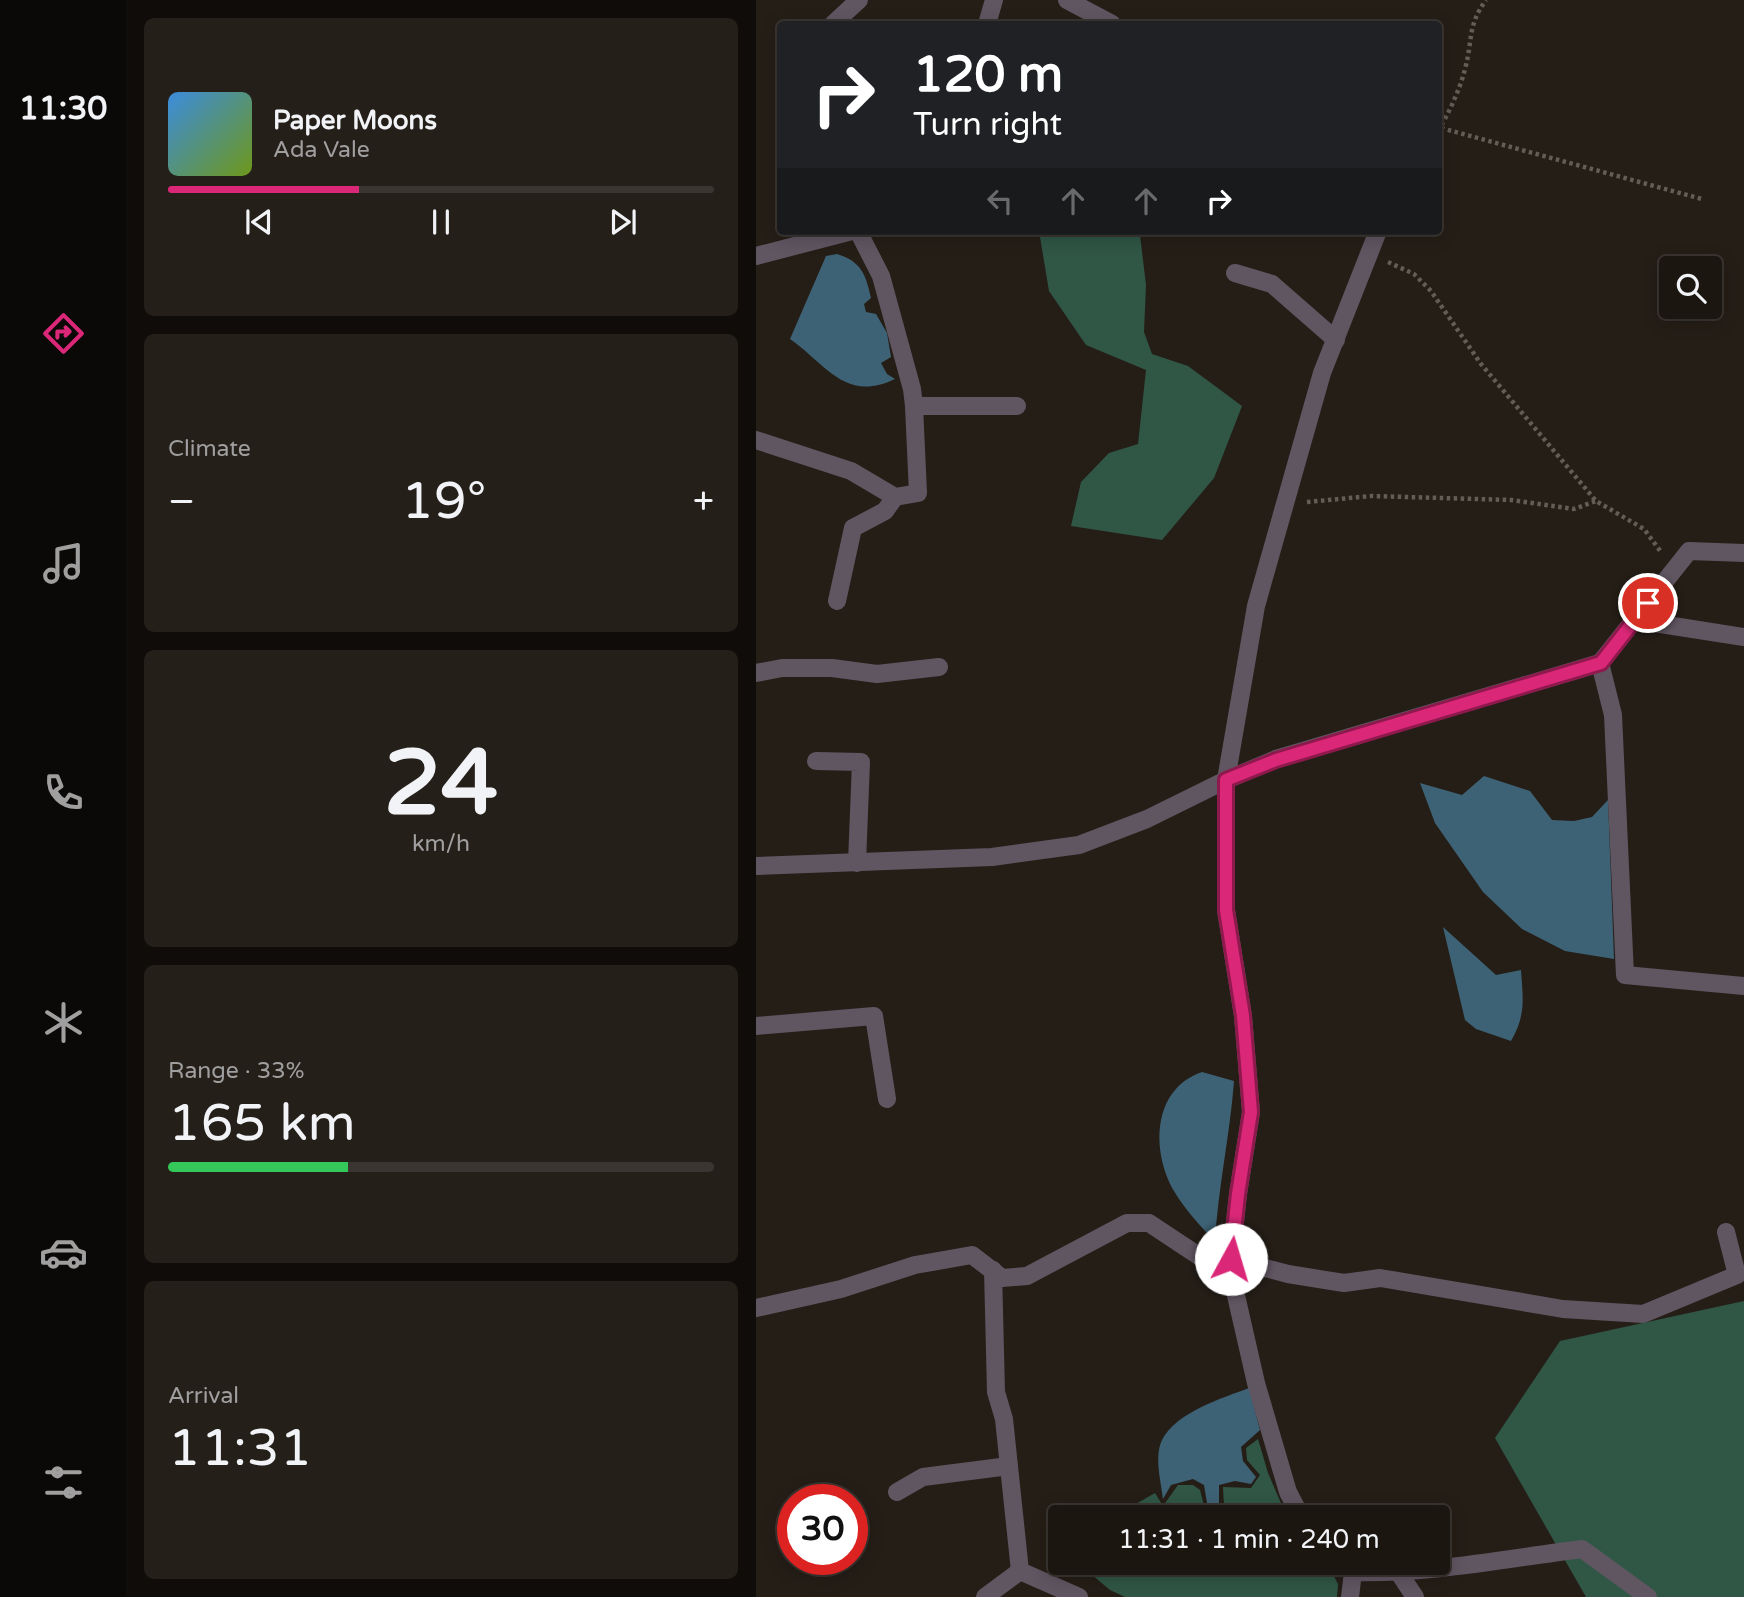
<!DOCTYPE html>
<html lang="en">
<head>
<meta charset="utf-8">
<style>
  :root { --surface:#1c1611; --page:#251f1a; --text:#f1f3f6; --muted:#a09f9f; --line:#3a3531; --accent:#db2777 }
  body { margin:0; font-family:"Varela Round",sans-serif; background:var(--page); color:var(--text); height:100vh; display:flex; flex-direction:column; font-size:26px; white-space:nowrap }
  * { box-sizing:border-box; margin:0 }
  p { font-size:23px; color:var(--muted) }
  .icon { flex:none; width:38px; height:38px; fill:none; stroke:currentColor; stroke-width:2; stroke-linecap:round; stroke-linejoin:round }
  .map { position:relative; flex:1; overflow:hidden }
  .panel { display:flex; flex-direction:column; gap:18px; padding:18px; background:#0f0c09; width:630px }
  .panel>* { flex:none }
  .banner { position:absolute; left:21px; top:21px; width:665px; height:214px; border-radius:7px; box-shadow:0 4px 18px #0003,0 0 0 2px var(--line); background:#202124; color:#fff; overflow:hidden }
  .tools { position:absolute; left:903px; top:256px; display:grid; gap:14px }
  .tools a { display:grid; place-items:center; width:63px; height:63px; border-radius:7px; background:var(--surface); box-shadow:0 4px 18px #0003,0 0 0 2px var(--line); font-size:35px }
  .speed { position:absolute; left:21px; top:1484px; display:flex; gap:14px; font-size:35px; font-weight:700; text-align:center }
  .speed>* { display:grid; place-content:center; width:91px; height:91px; border-radius:50%; background:var(--surface); box-shadow:0 4px 18px #0003,0 0 0 2px var(--line); line-height:1 }
  .speed .limit { border:10px solid #d22; background:#fff; color:#111 }
  .pin { position:absolute; display:grid; place-items:center; width:60px; height:60px; color:#fff; margin:-30px; border:4px solid #fff; border-radius:50%; box-shadow:0 2px 7px #0007 }
  .me { position:absolute; width:77px; margin:-38px; rotate:6deg; stroke-linejoin:round; filter:drop-shadow(0 0 5px #0008) }
  .turn { display:flex; align-items:center; gap:24px; height:147px; padding:0 21px; font-size:32px }
  .turn .icon { width:91px; height:91px; stroke-width:2.5 }
  .turn b { display:block; font-size:49px; line-height:60px }
  .lanes { display:flex; align-items:center; height:66px; padding:0 21px; background:#0003; justify-content:center; gap:35px; direction:ltr }
  .lanes .off { opacity:.35 }
  .big { font-size:52px; font-weight:600; line-height:1.1 }
  .panel .tile { flex:1; display:flex; flex-direction:column; justify-content:center; gap:10px; min-width:0; padding:0 24px; border-radius:10px; background:var(--page) }
  .panel .dial { align-items:center; gap:0 }
  .dial b { font-size:91px; line-height:1 }
  .song { display:flex; align-items:center; gap:21px }
  .cover { width:84px; height:84px; border-radius:10px; background:linear-gradient(135deg,hsl(210 70% 55%),hsl(80 70% 35%)) }
  .played { height:7px; border-radius:4px; background:linear-gradient(90deg,var(--accent) 35%,var(--line) 35%) }
  .keys { display:flex; justify-content:space-around; direction:ltr }
  .heat { display:flex; justify-content:space-between; align-items:center; font-size:38px; direction:ltr }
  .charge { height:10px; border-radius:5px; background:linear-gradient(90deg,#34c759 33%,var(--line) 0) }
  .trip { position:absolute; left:292px; top:1505px; width:402px; height:70px; border-radius:7px; background:var(--surface); box-shadow:0 4px 18px #0003,0 0 0 2px var(--line); font-weight:600; line-height:70px; text-align:center }
  main { display:flex; flex:1; min-height:0 }
  .menu { display:flex; flex-direction:column; width:126px; justify-content:space-around; align-items:center; background:#0b0907; color:var(--muted) }
  .menu .icon { width:49px; height:49px }
  .menu .selected { color:var(--accent) }
  .menu b { font-size:32px; color:var(--text) }
  .map>svg:first-child { display:block }
  .forest { fill:#305646 }
  .water { fill:#3e6275 }
  .lines { fill:none; stroke-linecap:round; stroke-linejoin:round }
  .path { stroke:#635d56; stroke-width:4.5; stroke-dasharray:3.5 3.5; stroke-linecap:butt }
  .minor { stroke:#605662; stroke-width:18 }
  .route-casing { stroke:#8e194d; stroke-width:18 }
  .route { stroke:#db2777; stroke-width:12 }
</style>
</head>
<body>
<main>
<nav class="menu">
<b>11:30</b>
<svg class="icon selected" aria-label="directions" viewBox="0 0 24 24"><path d="M12 3l9 9-9 9-9-9zM9 14v-3h6M13 9l2 2-2 2"/></svg>
<svg class="icon" aria-label="music" viewBox="0 0 24 24"><path d="M9 18V5l10-2v13"/><circle cx="6" cy="18" r="3"/><circle cx="16" cy="16" r="3"/></svg>
<svg class="icon" aria-label="phone" viewBox="0 0 24 24"><path d="M5 4h4l2 5-3 2q2 4 5 5l2-3 5 2v4C11 20 4 13 5 4z"/></svg>
<svg class="icon" aria-label="climate" viewBox="0 0 24 24"><path d="M12 3v18M4 7l16 10M4 17L20 7"/></svg>
<svg class="icon" aria-label="car" viewBox="0 0 24 24"><path d="M5 17H2v-5l4-1 3-4h7l3 4 3 1v5h-3M9 17h6M6 11h13"/><circle cx="7" cy="17" r="2"/><circle cx="17" cy="17" r="2"/></svg>
<svg class="icon" aria-label="filters" viewBox="0 0 24 24"><path d="M4 7h16M4 17h16"/><circle cx="9" cy="7" r="2"/><circle cx="15" cy="17" r="2"/></svg>
</nav>
<section class="panel">
<div class="tile">
<div class="song"><i class="cover"></i><div><b>Paper Moons</b><p>Ada Vale</p></div></div>
<div class="played"></div>
<div class="keys"><svg class="icon" aria-label="previous" viewBox="0 0 24 24"><path d="M18 5L8 12l10 7zM5 5v14"/></svg><svg class="icon" aria-label="pause" viewBox="0 0 24 24"><path d="M8 5v14M16 5v14"/></svg><svg class="icon" aria-label="next" viewBox="0 0 24 24"><path d="M6 5l10 7-10 7zM19 5v14"/></svg></div>
</div>
<div class="tile"><p>Climate</p>
<div class="heat"><a>−</a><b class="big">19°</b><a>+</a></div>
</div>
<div class="tile dial"><b>24</b><p>km/h</p></div>
<div class="tile"><p>Range · 33%</p><b class="big">165 km</b><div class="charge"></div></div>
<div class="tile"><p>Arrival</p><b class="big">11:31</b></div>
</section>
<div class="map">
<svg width="988" height="1597" viewBox="0 0 988 1597">
  <rect width="100%" height="100%" fill="#251e17"/>
  <g class="forest">
    <polygon points="283,231 356,231 384,235 390,285 388,332 396,354 432,366 486,406 458,478 406,540 315,526 325,482 353,453 382,444 390,370 330,345 293,291"/>
    <polygon points="988,1301 988,1597 830,1597 739,1438 804,1341"/>
    <polygon points="502,1439 512,1473 531,1517 455,1517 468,1505 467,1487 495,1488 504,1475 491,1460 490,1448"/>
    <polygon points="422,1485 437,1485 444,1490 451,1517 357,1517 399,1493 407,1506"/>
    <polygon points="322,1563 571,1563 582,1584 581,1597 369,1597 354,1590"/>
  </g>
  <g class="water">
    <path d="M 81,254 C 105,261 110,275 115,298 L 108,304 L 110,312 L 120,314 L 131,333 L 135,357 L 125,363 L 131,374 L 139,379 C 89,403 70,364 34,339 L 70,256 Z"/>
    <polygon points="728,776 774,791 796,820 818,821 836,817 852,800 858,959 809,951 766,929 727,892 679,823 664,783 706,795"/>
    <path d="M 687,927 L 740,975 L 765,970 C 767,999 770,1015 755,1041 L 720,1029 L 709,1020 Z"/>
    <path d="M 446,1072 L 478,1081 C 474,1135 462,1187 459,1242 C 444,1225 429,1210 418,1191 C 395,1151 396,1089 446,1072 Z"/>
    <path d="M 493,1388 L 504,1430 L 485,1447 L 487,1461 L 500,1477 L 495,1484 L 479,1481 L 463,1485 L 463,1504 L 453,1515 L 448,1485 L 437,1479 L 415,1485 L 407,1499 C 405,1481 398,1457 406,1440 C 420,1412 467,1398 493,1388 Z"/>
  </g>
  <g class="lines">
    <g class="path">
      <polyline points="685,128 946,199"/>
      <path d="M 682,131 C 693,113 704,89 709,69 C 717,40 711,26 730,0"/>
      <polyline points="632,262 658,274 675,291 725,364 840,501 888,529 905,552"/>
      <polyline points="551,502 615,496 755,500 818,509 840,501"/>
    </g>
    <g class="minor">
      <polyline points="311,0 356,24"/>
      <polyline points="77,24 103,0"/>
      <polyline points="231,24 238,0"/>
      <polyline points="102,231 125,276 156,389 158,406 261,406"/>
      <polyline points="0,256 96,231"/>
      <polyline points="479,273 516,284 580,340"/>
      <polyline points="0,440 95,471 139,497 162,493 158,406"/>
      <polyline points="81,601 97,528 129,511 139,497"/>
      <polyline points="879,620 988,637"/>
      <polyline points="844,663 857,715 869,975 988,986"/>
      <polyline points="0,673 26,668 76,668 121,674 183,667"/>
      <polyline points="60,761 105,762 101,863"/>
      <polyline points="0,866 236,857 323,845 391,819 470,780 520,759 844,663 933,551 988,553"/>
      <polyline points="0,1026 118,1016 131,1099"/>
      <polyline points="475,1259 532,1274 588,1283 624,1278 807,1309 887,1314 981,1275 970,1232"/>
      <polyline points="237,1270 240,1392 248,1419 264,1571 323,1597"/>
      <polyline points="0,1308 85,1289 159,1265 216,1255 246,1278 271,1276 371,1223 393,1223 476,1278"/>
      <polyline points="141,1492 167,1477 253,1466"/>
      <polyline points="545,1517 532,1492 500,1383 476,1278 475,1259 482,1194 495,1112 487,1016 470,910 470,780 500,606 566,373 622,231"/>
      <path d="M 587,1563 L 597,1572 C 676,1574 747,1559 826,1549 L 892,1597"/>
      <polyline points="643,1573 659,1597"/>
      <polyline points="229,1597 264,1571"/>
      <polyline points="594,1597 597,1572"/>
    </g>
  </g>
  <g class="lines">
    <g class="route-casing">
      <polyline id="route" points="475,1259 482,1194 495,1112 487,1016 470,910 470,780 520,760 845,663 892,603"/>
    </g>
    <use href="#route" class="route"/>
  </g>
</svg>
<div class="tools">
<a><svg class="icon" aria-label="search" viewBox="0 0 24 24"><circle cx="10" cy="10" r="6"/><path d="M15 15l6 6"/></svg></a>
</div>
<div class="speed"><div class="limit">30</div></div>
<div class="pin" style="left:892px;top:603px;background:#d93025"><svg class="icon" aria-label="arrive" viewBox="0 0 24 24"><path d="M6 21V4h12l-3 4 3 4H6"/></svg></div>
<svg class="me" style="left:475px;top:1259px" viewBox="-20 -20 40 40"><circle r="19" fill="#fff"/><path d="M0-13L10 11 0 6-10 11z" fill="#db2777"/></svg>
<div class="trip">11:31 · 1 min · 240 m</div>
<div class="banner">
<div class="turn"><svg class="icon" aria-label="right" viewBox="0 0 24 24"><path d="M7 20v-9h11M14 6l5 5-5 5"/></svg><div><b>120 m</b>Turn right</div></div>
<div class="lanes"><svg class="icon off" aria-label="left" viewBox="0 0 24 24"><path d="M17 20v-9H6M10 6l-5 5 5 5"/></svg><svg class="icon off" aria-label="ahead" viewBox="0 0 24 24"><path d="M12 20V5M6 11l6-6 6 6"/></svg><svg class="icon off" aria-label="ahead" viewBox="0 0 24 24"><path d="M12 20V5M6 11l6-6 6 6"/></svg><svg class="icon" aria-label="right" viewBox="0 0 24 24"><path d="M7 20v-9h11M14 6l5 5-5 5"/></svg></div>
</div>
</div>
</main>
</body>
</html>
